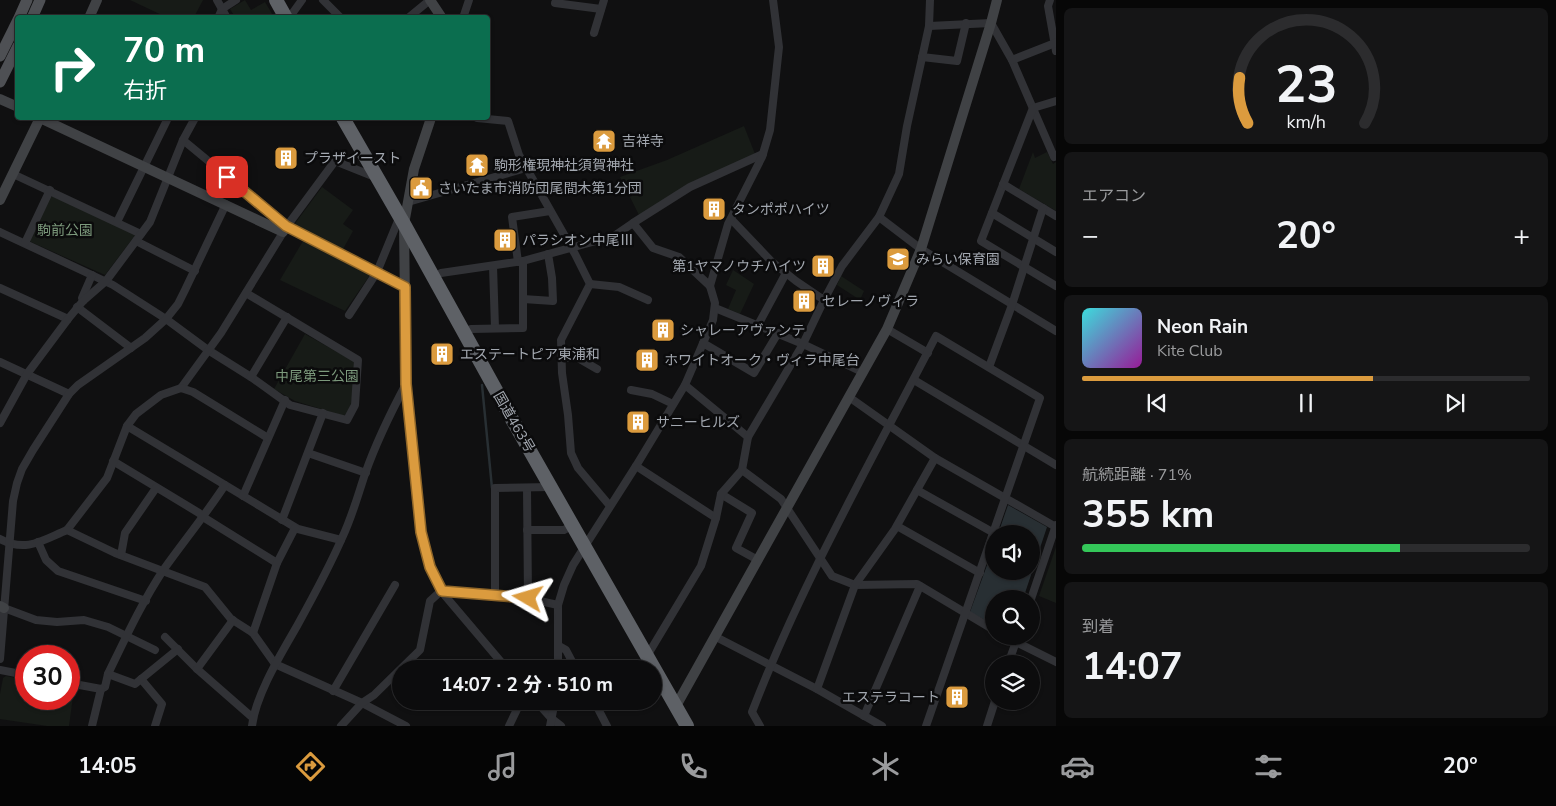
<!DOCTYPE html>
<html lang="ja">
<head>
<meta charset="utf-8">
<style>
  :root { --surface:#0c0c0d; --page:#151516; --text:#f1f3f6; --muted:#9a9b9d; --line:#2c2c2e; --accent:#db9b3e }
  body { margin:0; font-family:"Nunito Sans","Noto Sans JP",sans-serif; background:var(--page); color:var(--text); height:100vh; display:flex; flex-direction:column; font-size:19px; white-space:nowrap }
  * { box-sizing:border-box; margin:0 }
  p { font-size:16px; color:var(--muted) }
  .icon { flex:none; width:28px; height:28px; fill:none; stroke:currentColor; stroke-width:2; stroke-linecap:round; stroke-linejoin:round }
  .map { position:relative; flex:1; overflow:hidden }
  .drawer { display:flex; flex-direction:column; gap:8px; padding:8px; background:#070707; width:500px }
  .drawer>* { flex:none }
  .guide { position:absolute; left:15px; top:15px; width:475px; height:105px; border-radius:5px; box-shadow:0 1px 4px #0004,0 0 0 1px var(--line); background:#0b6e4f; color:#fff; overflow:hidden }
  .controls { position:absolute; left:985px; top:525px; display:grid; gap:10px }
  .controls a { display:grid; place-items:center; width:55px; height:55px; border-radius:50%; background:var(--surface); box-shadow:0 1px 4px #0004,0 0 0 1px var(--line); font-size:25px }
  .speed { position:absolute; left:15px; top:645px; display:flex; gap:10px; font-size:25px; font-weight:700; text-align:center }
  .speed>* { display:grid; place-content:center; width:65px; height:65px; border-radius:50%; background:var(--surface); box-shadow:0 1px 4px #0004,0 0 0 1px var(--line); line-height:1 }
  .speed .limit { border:8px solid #d22; background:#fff; color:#111 }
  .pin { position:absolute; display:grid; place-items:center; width:42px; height:42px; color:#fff; margin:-21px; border-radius:10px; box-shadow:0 2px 8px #0006 }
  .me { position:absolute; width:55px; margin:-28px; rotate:277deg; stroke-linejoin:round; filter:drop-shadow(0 0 4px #0008) }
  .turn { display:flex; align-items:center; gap:18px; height:105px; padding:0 25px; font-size:22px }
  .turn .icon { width:65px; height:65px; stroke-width:2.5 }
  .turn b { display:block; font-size:35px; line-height:42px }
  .big { font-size:38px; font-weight:700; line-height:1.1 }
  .drawer .card { flex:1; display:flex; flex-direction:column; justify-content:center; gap:8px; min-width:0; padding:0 18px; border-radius:8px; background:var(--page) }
  .drawer .dial { align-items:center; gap:0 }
  .dial svg { height:130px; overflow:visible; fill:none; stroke:var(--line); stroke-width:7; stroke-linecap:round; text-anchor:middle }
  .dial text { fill:var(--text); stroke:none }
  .song { display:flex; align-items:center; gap:15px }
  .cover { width:60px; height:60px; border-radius:8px; background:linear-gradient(135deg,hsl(180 70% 55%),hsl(300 70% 35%)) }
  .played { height:5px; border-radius:2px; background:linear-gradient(90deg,var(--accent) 65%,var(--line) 65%) }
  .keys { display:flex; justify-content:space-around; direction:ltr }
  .heat { display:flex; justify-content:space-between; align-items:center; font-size:28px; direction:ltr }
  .charge { height:8px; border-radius:4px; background:linear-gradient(90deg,#34c759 71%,var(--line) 0) }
  .trip { position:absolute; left:392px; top:660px; width:270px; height:50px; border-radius:25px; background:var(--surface); box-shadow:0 1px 4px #0004,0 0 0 1px var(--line); font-weight:700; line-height:50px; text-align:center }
  .menu { display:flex; height:80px; justify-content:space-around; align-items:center; background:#050505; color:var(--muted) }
  .menu .icon { width:35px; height:35px }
  .menu .current { color:var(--accent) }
  .menu b { font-size:22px; color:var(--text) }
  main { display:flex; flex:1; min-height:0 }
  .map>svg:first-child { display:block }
  .green { fill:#171b17 }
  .water { fill:#282f33 }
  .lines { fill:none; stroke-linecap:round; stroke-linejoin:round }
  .stream { stroke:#282f33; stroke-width:2.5 }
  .street { stroke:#313236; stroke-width:8 }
  .secondary { stroke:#404245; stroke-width:10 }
  .primary { stroke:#4e5054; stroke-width:11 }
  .highway { stroke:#5e6166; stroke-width:14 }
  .route-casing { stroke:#8e6528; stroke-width:12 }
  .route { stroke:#db9b3e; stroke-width:9 }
  .labels { text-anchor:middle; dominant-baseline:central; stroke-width:5; stroke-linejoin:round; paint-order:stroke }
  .poi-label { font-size:14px; fill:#a3a8b0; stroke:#0b0b0c; text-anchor:start }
  .park-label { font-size:14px; fill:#7c997c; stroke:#0b0b0c }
  .street-label { font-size:14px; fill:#a3a8b0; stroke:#0b0b0c }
</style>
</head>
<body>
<main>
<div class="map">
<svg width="1056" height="726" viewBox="0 0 1056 726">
  <rect width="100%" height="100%" fill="#101011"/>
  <g class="green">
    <polygon points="130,0 203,0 194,17 166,17"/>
    <polygon points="245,0 251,10 265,2 274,17 235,17 230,9"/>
    <polygon points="744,126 755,154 639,215 620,177 667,160"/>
    <polygon points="1033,152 1035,158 1047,152 1053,164 1056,162 1056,211 1019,189"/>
    <polygon points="322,187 353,210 343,224 353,231 342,251 294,225"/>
    <polygon points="53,196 136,234 105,275 31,242 29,239 49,198"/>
    <polygon points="303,241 370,275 345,311 280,280"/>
    <polygon points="733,270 754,284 740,314 728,309 736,290 726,285"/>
    <polygon points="841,276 864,291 860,300 837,285"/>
    <path d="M 305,334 L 355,362 C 354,376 355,407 344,416 L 295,401 L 274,389 Z"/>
    <polygon points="1056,547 1056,603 1039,596"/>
    <polygon points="6,676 26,680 26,699 69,699 69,688 74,689 69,726 47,726 0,719 0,694 3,678"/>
  </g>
  <polygon class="water" points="1008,505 1047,527 1023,599 994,599 994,625 970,612 994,546 994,571 1031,571 1031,534 998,534"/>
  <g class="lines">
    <polyline class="stream" points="482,385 492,488"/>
    <g class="street">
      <polyline points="217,0 227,18"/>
      <polyline points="323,0 341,18"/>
      <polyline points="1050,0 1048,6 1056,51"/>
      <polyline points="555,3 601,9"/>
      <polyline points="218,18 222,9 236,0"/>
      <polyline points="289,18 302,0"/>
      <polyline points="408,18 430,0"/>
      <polyline points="463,18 469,0"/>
      <polyline points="929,26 991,23 1012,60 1054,157 1056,156"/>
      <polyline points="594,33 604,0"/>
      <polyline points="922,57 957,61 966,23"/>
      <polyline points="1012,60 1055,43"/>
      <polyline points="1056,101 1033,108 981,241 1056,286"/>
      <polyline points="477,118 508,121 519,155 575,254 590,284 561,340 562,373 568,415 571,453 578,468 610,506"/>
      <polyline points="183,140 287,226 405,287"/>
      <polyline points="13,174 141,234"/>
      <polyline points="1003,184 1056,216"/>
      <polyline points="408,202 526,168"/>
      <polyline points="992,213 1056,252"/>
      <polyline points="879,217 921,249 1056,331"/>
      <polyline points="731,219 771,261 796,281 824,300 842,266 879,217 899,174 907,126 929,26 930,0"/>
      <polyline points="117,222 168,118"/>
      <polyline points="0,232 113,285 166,319 208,350 251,377 290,405 347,420 355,405 358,360 246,293"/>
      <polyline points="136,241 195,271"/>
      <polyline points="25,243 50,190"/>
      <polyline points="518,262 512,217 550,211"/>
      <polyline points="493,266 495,328"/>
      <polyline points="441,273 523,261 614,236 633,223 690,187 763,154"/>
      <polyline points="590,284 619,287 648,300"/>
      <polyline points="710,286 728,224 762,157 770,130 779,47 773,0"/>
      <polyline points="0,288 68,319"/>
      <polyline points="523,299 553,301 552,278 548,254"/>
      <polyline points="83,301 82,298 92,275"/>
      <polyline points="77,307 131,348"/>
      <polyline points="715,308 803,344 862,372"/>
      <polyline points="349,315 377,272 400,216"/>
      <polyline points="758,325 786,273"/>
      <polyline points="887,329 928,353"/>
      <polyline points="463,332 471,329 523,328 523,261"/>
      <polyline points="703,343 754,373 778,333"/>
      <polyline points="561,358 578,358 597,369"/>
      <polyline points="0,362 69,394"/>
      <polyline points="989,367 1012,305 1043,208"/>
      <polyline points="251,377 287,317"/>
      <polyline points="914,380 1056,465"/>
      <polyline points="406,384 421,532 430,567 441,591 507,669"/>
      <polyline points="685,385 748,437"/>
      <polyline points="181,388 221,333 287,226 335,161 375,177"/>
      <polyline points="631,390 652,394 673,404"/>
      <polyline points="849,397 935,458 1056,527"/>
      <polyline points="0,423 27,374 68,319 83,301 106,281 150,222 183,140 195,118"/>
      <polyline points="127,426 298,529 341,540"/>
      <polyline points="308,453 366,473"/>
      <polyline points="113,461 199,513 203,517 277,563"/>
      <polyline points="636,466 716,518"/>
      <polyline points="742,470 781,499 832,576 855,585 917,584 994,630"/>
      <polyline points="527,488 528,598"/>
      <polyline points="917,490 994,533"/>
      <polyline points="721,494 752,513 736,548 758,560"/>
      <polyline points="243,496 285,400"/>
      <polyline points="282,520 323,413"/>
      <polyline points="897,526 980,573"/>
      <polyline points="67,530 107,478 127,426 136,414 161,395 181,388 193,392 268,438"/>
      <polyline points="527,530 564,530 573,525"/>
      <path d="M 0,539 C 26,553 43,540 67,530 L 115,553 L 205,587 L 231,619 L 253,633 L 275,664 L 362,703 L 406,726"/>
      <polyline points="38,542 46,560 58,571 146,601"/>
      <polyline points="121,555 125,533 156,488"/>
      <polyline points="495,595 495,488 551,487"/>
      <polyline points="1031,599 1056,525"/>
      <polyline points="4,608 36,620 57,622 84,620 108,627 155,650"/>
      <polyline points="253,633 277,563 295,528"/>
      <polyline points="1004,636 1056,662"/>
      <polyline points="165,637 197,669 253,718"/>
      <polyline points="716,637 817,689 882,726"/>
      <polyline points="559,646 566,650 576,669"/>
      <polyline points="647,656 701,566 716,518 721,494 742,470 748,437 803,344 824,300"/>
      <polyline points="0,659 13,501 17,483 22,469 33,450 69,394 78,385 145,338 166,319 178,304 185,290 226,204"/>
      <polyline points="1008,664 1018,636"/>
      <polyline points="197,669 233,620"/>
      <polyline points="558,669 558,605 564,585 573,565 585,546 636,466 685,385 713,320 715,303 710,286 679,257 653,248 633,223"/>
      <polyline points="0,670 26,675"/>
      <path d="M 108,674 C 125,639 142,602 164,569 C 184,541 206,514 225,485"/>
      <polyline points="141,679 162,704 155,726"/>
      <polyline points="69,683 101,689 105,687 108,674 135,684 178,649"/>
      <polyline points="817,689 855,585 895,529 935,458"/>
      <polyline points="333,691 395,585"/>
      <polyline points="536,701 552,719 561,726"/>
      <polyline points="594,701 607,726"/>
      <polyline points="864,716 920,586"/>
      <polyline points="92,726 101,689"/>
      <path d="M 252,726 C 256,694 281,654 297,626 C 313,597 329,568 342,538 C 352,517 358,495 365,474 C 376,443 391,412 406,384"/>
      <polyline points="341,726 362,703 374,695 420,650 430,601 441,591 526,598 558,605"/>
      <polyline points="509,726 521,701"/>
      <polyline points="550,726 555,701"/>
      <path d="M 760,726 L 752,712 C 802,582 872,460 936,336 L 1040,398 L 926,726"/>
      <polyline points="987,726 995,701"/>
    </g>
    <g class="secondary">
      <polyline points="430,0 442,18"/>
      <polyline points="89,18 97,0"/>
      <polyline points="0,99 18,107"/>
      <polyline points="40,118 283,232"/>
      <polyline points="0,200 40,118"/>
      <polyline points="406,384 404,224 414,169 431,118"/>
      <polyline points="0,606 4,608"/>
      <polyline points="676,706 887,329 921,249 991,23 997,0"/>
    </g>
    <g class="primary">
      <polyline points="19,18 27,0"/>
      <polyline points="32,18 40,0"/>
      <polyline points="0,56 18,20"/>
      <polyline points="0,82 18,46"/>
    </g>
    <g class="highway">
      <polyline points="276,0 286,18"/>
      <polyline points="343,118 404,224 513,421 687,726"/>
    </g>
  </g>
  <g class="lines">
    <g class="route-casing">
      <polyline id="route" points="227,177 286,226 405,287 406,384 421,532 430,567 442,591 528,598"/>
    </g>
    <use href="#route" class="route"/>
  </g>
  <defs>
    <g id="temple-square" transform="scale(1.25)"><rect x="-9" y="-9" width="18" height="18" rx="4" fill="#db9b3e" stroke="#0b0b0c"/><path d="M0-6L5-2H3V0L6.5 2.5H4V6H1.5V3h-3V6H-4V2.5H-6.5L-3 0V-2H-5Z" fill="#fff"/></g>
    <g id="building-square" transform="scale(1.25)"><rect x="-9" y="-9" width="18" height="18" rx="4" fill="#db9b3e" stroke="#0b0b0c"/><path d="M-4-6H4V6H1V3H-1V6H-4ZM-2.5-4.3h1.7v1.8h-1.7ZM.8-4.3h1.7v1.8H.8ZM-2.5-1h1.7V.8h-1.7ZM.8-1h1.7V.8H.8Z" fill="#fff"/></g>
    <g id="civic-square" transform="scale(1.25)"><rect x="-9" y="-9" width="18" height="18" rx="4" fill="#db9b3e" stroke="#0b0b0c"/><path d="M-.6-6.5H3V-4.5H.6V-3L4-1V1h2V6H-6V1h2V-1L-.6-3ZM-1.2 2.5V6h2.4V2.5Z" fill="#fff"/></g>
    <g id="school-square" transform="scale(1.25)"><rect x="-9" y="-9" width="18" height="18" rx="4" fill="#db9b3e" stroke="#0b0b0c"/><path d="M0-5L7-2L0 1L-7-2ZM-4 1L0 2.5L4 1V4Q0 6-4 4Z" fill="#fff"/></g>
  </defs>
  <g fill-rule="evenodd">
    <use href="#temple-square" x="604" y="141"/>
    <use href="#building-square" x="286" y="158"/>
    <use href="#temple-square" x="477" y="165"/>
    <use href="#civic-square" x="421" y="188"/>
    <use href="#building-square" x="714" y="209"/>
    <use href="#building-square" x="505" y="240"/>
    <use href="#school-square" x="898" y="259"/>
    <use href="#building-square" x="823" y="266"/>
    <use href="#building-square" x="804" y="301"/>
    <use href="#building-square" x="663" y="330"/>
    <use href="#building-square" x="442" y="354"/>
    <use href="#building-square" x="647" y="360"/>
    <use href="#building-square" x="638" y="422"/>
    <use href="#building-square" x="957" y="697"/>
  </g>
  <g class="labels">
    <g class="poi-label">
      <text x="622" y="141">吉祥寺</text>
      <text x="304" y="158">プラザイースト</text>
      <text x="494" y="165">駒形権現神社須賀神社</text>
      <text x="438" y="188">さいたま市消防団尾間木第1分団</text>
      <text x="732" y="209">タンポポハイツ</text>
      <text x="522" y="240">パラシオン中尾Ⅲ</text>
      <text x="916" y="259">みらい保育園</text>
      <text x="806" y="266" text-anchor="end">第1ヤマノウチハイツ</text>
      <text x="822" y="301">セレーノヴィラ</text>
      <text x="680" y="330">シャレーアヴァンテ</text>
      <text x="460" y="354">エステートピア東浦和</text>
      <text x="664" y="360">ホワイトオーク・ヴィラ中尾台</text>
      <text x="656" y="422">サニーヒルズ</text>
      <text x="940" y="697" text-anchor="end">エステラコート</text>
    </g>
    <g class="park-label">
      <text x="65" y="230">駒前公園</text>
      <text x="317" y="376">中尾第三公園</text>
    </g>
    <g class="street-label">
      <text transform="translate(514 422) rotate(60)">国道463号</text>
    </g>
  </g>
</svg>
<div class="controls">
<a><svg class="icon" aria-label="sound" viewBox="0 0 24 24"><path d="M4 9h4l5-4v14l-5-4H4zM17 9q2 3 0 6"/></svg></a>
<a><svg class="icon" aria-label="search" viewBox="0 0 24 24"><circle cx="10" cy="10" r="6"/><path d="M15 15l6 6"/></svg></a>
<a><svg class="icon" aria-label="layers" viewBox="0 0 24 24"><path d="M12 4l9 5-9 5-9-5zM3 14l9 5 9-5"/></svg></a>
</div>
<div class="speed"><div class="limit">30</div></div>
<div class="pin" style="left:227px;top:177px;background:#d93025"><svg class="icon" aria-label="arrive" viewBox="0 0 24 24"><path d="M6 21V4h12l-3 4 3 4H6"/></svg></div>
<svg class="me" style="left:528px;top:598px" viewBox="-20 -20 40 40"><path d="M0-17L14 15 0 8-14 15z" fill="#db9b3e" stroke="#fff" stroke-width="4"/></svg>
<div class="trip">14:07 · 2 分 · 510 m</div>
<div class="guide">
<div class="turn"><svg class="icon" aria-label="right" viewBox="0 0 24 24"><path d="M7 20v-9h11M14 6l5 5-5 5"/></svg><div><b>70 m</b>右折</div></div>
</div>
</div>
<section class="drawer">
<div class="card dial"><svg viewBox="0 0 100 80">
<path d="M14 69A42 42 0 1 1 86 69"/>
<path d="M14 69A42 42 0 0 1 9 41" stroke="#db9b3e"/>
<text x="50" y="56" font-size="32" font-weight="700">23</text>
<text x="50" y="72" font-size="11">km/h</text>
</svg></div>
<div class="card"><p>エアコン</p>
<div class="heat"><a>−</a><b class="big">20°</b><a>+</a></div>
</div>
<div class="card">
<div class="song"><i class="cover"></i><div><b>Neon Rain</b><p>Kite Club</p></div></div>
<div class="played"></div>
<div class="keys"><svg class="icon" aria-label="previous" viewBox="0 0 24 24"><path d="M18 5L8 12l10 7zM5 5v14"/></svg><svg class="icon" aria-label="pause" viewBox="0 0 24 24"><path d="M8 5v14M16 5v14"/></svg><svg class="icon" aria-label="next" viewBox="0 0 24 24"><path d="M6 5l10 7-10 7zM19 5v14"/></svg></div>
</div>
<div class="card"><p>航続距離 · 71%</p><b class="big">355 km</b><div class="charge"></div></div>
<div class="card"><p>到着</p><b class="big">14:07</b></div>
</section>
</main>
<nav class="menu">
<b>14:05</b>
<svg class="icon current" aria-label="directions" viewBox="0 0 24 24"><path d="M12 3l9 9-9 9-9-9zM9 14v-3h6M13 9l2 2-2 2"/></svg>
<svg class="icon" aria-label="music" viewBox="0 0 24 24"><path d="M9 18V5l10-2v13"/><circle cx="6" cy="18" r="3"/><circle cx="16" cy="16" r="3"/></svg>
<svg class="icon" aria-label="phone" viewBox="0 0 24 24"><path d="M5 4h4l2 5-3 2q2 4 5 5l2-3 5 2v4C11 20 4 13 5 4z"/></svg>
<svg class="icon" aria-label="climate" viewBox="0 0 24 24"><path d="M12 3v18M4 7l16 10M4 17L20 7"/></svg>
<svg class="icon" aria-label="car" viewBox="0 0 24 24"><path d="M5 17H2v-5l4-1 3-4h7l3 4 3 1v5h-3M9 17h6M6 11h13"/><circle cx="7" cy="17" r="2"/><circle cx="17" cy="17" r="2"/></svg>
<svg class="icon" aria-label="filters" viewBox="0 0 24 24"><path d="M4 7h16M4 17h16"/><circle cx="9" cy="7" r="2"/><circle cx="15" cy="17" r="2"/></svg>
<b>20°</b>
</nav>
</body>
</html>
